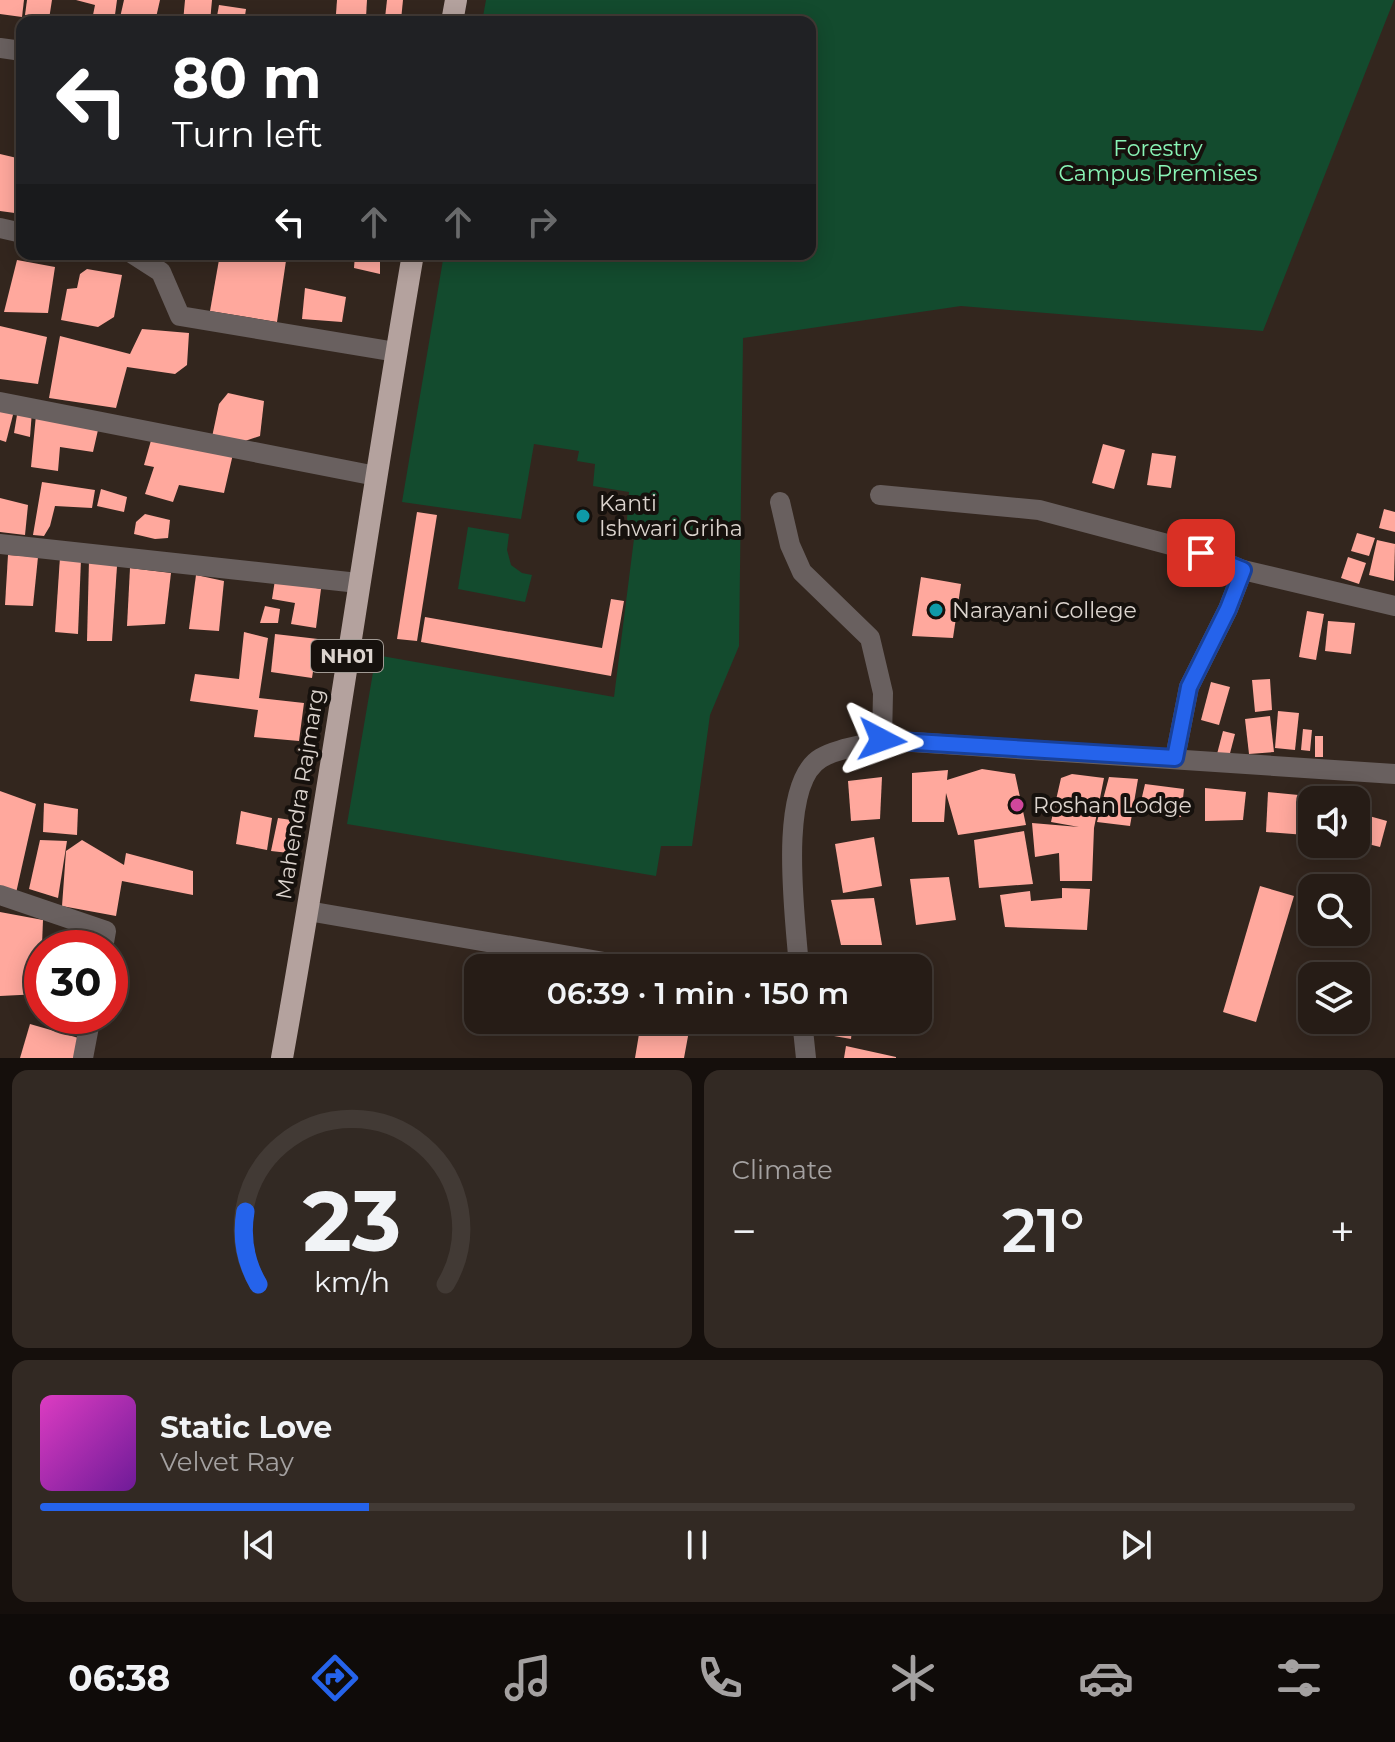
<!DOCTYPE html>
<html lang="en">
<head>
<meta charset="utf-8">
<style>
  :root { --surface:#261c16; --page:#322923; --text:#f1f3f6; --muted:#a4a1a1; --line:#423a35; --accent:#2563eb }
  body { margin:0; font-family:Montserrat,sans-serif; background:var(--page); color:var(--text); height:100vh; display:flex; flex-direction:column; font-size:30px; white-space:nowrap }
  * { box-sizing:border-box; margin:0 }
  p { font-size:26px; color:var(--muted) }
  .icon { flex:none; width:44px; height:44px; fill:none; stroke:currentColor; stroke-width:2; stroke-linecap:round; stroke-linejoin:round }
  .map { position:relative; height:1058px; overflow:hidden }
  .sheet { display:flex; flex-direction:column; gap:12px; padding:12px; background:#150f0c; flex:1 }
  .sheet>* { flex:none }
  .hud { position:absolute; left:16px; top:16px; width:800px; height:244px; border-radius:16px; box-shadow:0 4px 20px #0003,0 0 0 2px var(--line); background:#202124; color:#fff; overflow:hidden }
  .controls { position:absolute; left:1298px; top:786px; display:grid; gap:16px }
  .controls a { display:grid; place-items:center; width:72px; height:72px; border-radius:16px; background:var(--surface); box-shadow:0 4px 20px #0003,0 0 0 2px var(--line); font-size:40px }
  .speed { position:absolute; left:24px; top:930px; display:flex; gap:16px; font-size:40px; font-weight:700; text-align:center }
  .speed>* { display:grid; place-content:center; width:104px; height:104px; border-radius:50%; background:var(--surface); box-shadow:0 4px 20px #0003,0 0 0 2px var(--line); line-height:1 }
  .speed .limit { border:12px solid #d22; background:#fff; color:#111 }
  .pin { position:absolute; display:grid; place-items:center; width:68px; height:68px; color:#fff; margin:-34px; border-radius:16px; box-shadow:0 4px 12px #0006 }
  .me { position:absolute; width:88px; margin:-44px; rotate:94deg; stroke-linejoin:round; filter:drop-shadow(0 0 6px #0008) }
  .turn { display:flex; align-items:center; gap:28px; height:168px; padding:0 24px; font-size:36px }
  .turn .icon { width:104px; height:104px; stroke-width:2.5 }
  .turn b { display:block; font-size:56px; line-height:68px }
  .lanes { display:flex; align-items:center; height:76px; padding:0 24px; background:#0003; justify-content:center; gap:40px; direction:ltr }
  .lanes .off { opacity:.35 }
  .big { font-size:60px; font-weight:600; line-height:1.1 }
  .sheet .widget { flex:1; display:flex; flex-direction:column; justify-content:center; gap:12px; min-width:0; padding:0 28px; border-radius:16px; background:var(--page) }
  .sheet .dial { align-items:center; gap:0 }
  .dial svg { height:208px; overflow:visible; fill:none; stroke:var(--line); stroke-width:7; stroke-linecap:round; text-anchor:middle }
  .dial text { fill:var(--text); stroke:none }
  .song { display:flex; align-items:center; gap:24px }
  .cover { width:96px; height:96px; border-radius:12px; background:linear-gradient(135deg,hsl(310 70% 55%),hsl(280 70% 35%)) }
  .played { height:8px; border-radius:4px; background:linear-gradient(90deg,var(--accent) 25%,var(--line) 25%) }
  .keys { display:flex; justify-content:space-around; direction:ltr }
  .heat { display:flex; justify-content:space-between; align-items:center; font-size:44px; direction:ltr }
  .sheet .tiles { flex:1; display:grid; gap:12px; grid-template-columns:1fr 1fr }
  .widget:last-child { grid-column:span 2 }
  .trip { position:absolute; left:464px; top:954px; width:468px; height:80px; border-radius:16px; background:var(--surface); box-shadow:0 4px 20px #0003,0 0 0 2px var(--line); font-weight:600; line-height:80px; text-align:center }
  .tab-bar { display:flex; height:128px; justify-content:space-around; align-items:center; background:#0f0b09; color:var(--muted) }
  .tab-bar .icon { width:56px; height:56px }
  .tab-bar .active { color:var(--accent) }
  .tab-bar b { font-size:36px; color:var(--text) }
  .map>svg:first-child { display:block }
  .green { fill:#134b2e }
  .building { fill:#ffa89d }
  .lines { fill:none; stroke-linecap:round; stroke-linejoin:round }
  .minor { stroke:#69605f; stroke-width:20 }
  .trunk { stroke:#b4a29e; stroke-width:22 }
  .route-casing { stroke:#184099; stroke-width:20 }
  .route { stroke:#2563eb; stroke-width:14 }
  .culture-dot { fill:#0f9aa8; stroke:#16110d; stroke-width:3 }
  .hotel-dot { fill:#d1479c; stroke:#16110d; stroke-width:3 }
  .labels { text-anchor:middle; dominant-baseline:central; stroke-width:8; stroke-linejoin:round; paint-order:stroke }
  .shield { fill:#16110d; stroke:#a19a94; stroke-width:2 }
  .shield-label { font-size:20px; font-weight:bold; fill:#dcd4ce }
  .park-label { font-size:22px; fill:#89f5b6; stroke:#16110d }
  .poi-label { font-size:22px; fill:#dcd4ce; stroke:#16110d; text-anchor:start }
  .street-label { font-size:22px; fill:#dcd4ce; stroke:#16110d }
</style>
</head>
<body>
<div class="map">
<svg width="1395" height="1058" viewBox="0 0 1395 1058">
  <rect width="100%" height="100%" fill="#33261e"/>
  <g class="green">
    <polygon points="486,0 1394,0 1263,331 961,306 743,338 739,646 710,715 692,846 661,846 656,876 347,824 376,655 614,697 636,523 627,520 629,492 593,486 595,464 577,461 579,451 534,444 521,519 402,502 444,254 810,254 810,22 482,22"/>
    <polygon points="468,527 509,534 507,550 511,565 522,573 532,575 525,602 458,589"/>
  </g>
  <g class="building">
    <polygon points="0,0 24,0 22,17 0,14"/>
    <polygon points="27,0 52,0 49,19 25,15"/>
    <polygon points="76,0 117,0 114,22 92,20 95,5"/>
    <polygon points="124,0 160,0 155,22 119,22"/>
    <polygon points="185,0 212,0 210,22 183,22"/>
    <polygon points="337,0 367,0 366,17 336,14"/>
    <polygon points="387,0 403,0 401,20 385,18"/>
    <polygon points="219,5 246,9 244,22 216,22"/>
    <polygon points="262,16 280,19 280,22 261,22"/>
    <polygon points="0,154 17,158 22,166 22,214 0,211"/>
    <polygon points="220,254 287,254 277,322 210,311"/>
    <polygon points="355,254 380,254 380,274 354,268"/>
    <polygon points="17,260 55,267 48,313 4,312"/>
    <polygon points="87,269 122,275 114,317 98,327 61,320 67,289 77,288 80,274"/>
    <polygon points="305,288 346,297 342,322 302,319"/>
    <polygon points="0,326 47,337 38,384 0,379"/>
    <polygon points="142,329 189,333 187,365 175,374 127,367 116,408 49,398 60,336 130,354"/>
    <polygon points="228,393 264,401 260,436 242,442 212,437 219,404"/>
    <polygon points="0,409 14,411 6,442 0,440"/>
    <polygon points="18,409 32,411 30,437 14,433"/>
    <polygon points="36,415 98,430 93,452 60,447 58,471 31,467"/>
    <polygon points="152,437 233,454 224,493 179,485 173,502 145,494 154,467 144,465"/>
    <polygon points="1103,444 1125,450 1114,489 1092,483"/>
    <polygon points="1152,453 1176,456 1171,488 1147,485"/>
    <polygon points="42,482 95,490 92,508 55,506 50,526 44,536 33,535"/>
    <polygon points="101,489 127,497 124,512 97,506"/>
    <polygon points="0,498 28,505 25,535 0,532"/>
    <polygon points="1384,509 1395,512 1395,532 1379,528"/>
    <polygon points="417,512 437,515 417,641 397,639"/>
    <polygon points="145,514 170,520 168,538 155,539 134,534 136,522"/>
    <polygon points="1357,533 1375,538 1369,556 1351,551"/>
    <polygon points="1377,540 1395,544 1394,581 1369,575"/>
    <polygon points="8,555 38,557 33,606 5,605"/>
    <polygon points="60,557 81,559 78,634 55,632"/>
    <polygon points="1348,557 1366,563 1359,584 1341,578"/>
    <polygon points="89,560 117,566 112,641 87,641"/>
    <polygon points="130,568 171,573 165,624 127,626"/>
    <polygon points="196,575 224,581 219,631 189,629"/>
    <polygon points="921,577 961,584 953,638 912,636"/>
    <polygon points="275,580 321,589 316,628 291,624 295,603 272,599"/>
    <polygon points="611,599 624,601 611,676 421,642 425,617 602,648"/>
    <polygon points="265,606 280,609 278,623 260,623"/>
    <polygon points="1307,611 1324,614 1316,660 1299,657"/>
    <polygon points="1328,621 1355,623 1351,654 1325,651"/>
    <polygon points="244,632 268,638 259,698 304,703 299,741 254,737 258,710 190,701 195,674 239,679"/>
    <polygon points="275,634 318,639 312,678 271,672"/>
    <polygon points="1270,679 1272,710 1255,712 1252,680"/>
    <polygon points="1211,682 1230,687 1219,725 1201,720"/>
    <polygon points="1278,711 1299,713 1295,750 1275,748"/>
    <polygon points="1270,716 1274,752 1249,754 1245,719"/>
    <polygon points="1303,729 1312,730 1310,751 1301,750"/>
    <polygon points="1223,731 1235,734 1229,757 1217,754"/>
    <rect x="1315" y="736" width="8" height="21"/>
    <polygon points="982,769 1015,774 1026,825 958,835 946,793 944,822 912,822 912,773 948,770 947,780"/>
    <polygon points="1072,774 1104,778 1094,828 1092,881 1060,881 1059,853 1035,857 1032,823 1079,827 1051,822 1061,778"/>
    <polygon points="882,777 880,819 851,821 848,781"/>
    <polygon points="1109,777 1138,779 1130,826 1097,822"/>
    <polygon points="1145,784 1184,789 1181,817 1139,810"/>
    <polygon points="1205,788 1246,792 1243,820 1205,821"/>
    <polygon points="0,791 36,804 16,893 0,888"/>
    <polygon points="1268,792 1309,796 1306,835 1266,832"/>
    <polygon points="44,803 78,809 77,835 43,832"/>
    <polygon points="241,811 272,818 267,850 236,844"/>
    <polygon points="1362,814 1387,821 1380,847 1356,841"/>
    <polygon points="278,818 304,822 298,854 271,851"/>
    <polygon points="1024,831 1033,884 979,888 974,840"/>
    <polygon points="874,837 882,886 843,893 835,844"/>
    <polygon points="40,840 67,841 58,898 29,889"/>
    <polygon points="82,840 124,865 126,853 193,871 193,895 122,881 116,916 62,906 66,851"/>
    <polygon points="1329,844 1347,844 1344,857 1327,852"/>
    <polygon points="949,877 956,920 916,925 910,879"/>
    <polygon points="1260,886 1294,896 1256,1022 1223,1012"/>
    <polygon points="1062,888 1090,889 1087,930 1005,927 1000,895 1030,891 1031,901 1062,898"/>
    <polygon points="874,898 882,945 841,945 831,900"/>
    <polygon points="0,912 43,920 40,994 0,996"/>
    <polygon points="671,1020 691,1020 684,1058 635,1058 640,1028 670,1027"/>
    <polygon points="818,1020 853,1020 851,1039 817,1033"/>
    <polygon points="30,1024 82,1039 76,1058 20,1058"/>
    <polygon points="846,1046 896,1057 896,1058 844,1058"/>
  </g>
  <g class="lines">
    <g class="minor">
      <polyline points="0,48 22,51"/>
      <polyline points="0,228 22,233"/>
      <polyline points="133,254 161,272 180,316 396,352"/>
      <polyline points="0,402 376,476"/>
      <polyline points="880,495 1039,510 1201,553 1243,570 1395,606"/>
      <polyline points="780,502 790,545 802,572 870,638 883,693 882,740"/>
      <polyline points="0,544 358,583"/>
      <polyline points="1175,758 1189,687 1228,609 1243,570"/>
      <polyline points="0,895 106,931 103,948"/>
      <polyline points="308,911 639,968"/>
      <path d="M 799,968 C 796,922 776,784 821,758 C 835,749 865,745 882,740 L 1395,774"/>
      <polyline points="802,1020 806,1058"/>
      <polyline points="83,1058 91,1016"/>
    </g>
    <g class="trunk">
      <polyline points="452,22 456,0"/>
      <path d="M 282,1058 C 330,791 367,522 413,254"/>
    </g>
  </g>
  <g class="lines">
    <g class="route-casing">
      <polyline id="route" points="882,740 1175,758 1189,687 1228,609 1243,570 1201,553"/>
    </g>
    <use href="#route" class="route"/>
  </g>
  <g class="culture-dot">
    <circle cx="583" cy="516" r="8"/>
    <circle cx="936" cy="610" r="8"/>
  </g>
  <circle class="hotel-dot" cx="1017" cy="805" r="8"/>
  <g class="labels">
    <rect class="shield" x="311" y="640" width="72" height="32" rx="6"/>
    <g class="shield-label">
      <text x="347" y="656">NH01</text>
    </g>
    <g class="park-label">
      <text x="1158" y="148">Forestry<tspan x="1158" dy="25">Campus Premises</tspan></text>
    </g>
    <g class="poi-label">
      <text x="599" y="503">Kanti<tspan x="599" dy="25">Ishwari Griha</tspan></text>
      <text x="952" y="610">Narayani College</text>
      <text x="1033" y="805">Roshan Lodge</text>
    </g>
    <g class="street-label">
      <text transform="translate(300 794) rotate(-81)">Mahendra Rajmarg</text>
    </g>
  </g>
</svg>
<div class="controls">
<a><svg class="icon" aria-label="sound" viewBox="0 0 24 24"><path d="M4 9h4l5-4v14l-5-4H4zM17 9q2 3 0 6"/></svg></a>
<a><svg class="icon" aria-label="search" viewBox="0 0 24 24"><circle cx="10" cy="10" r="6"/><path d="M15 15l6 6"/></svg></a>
<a><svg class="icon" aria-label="layers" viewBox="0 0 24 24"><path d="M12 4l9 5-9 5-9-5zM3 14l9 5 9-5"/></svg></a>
</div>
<div class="speed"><div class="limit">30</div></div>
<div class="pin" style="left:1201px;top:553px;background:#d93025"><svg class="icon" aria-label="arrive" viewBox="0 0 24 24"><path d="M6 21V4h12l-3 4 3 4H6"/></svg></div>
<svg class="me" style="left:882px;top:740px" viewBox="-20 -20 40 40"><path d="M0-17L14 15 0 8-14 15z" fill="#2563eb" stroke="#fff" stroke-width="4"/></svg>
<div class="trip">06:39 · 1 min · 150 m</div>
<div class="hud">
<div class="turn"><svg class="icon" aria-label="left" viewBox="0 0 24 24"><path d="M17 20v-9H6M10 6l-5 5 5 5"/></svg><div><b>80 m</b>Turn left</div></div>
<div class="lanes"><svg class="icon" aria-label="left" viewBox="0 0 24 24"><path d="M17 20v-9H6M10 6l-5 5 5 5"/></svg><svg class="icon off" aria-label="ahead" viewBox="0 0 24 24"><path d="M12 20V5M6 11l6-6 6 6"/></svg><svg class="icon off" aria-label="ahead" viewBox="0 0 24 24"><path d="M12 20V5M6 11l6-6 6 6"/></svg><svg class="icon off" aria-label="right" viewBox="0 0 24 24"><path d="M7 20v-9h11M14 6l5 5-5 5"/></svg></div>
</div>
</div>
<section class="sheet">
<div class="tiles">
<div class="widget dial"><svg viewBox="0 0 100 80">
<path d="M14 69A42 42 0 1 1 86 69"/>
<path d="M14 69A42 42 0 0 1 9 41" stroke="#2563eb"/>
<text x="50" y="56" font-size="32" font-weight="700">23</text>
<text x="50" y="72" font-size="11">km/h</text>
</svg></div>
<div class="widget"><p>Climate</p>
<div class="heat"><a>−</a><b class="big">21°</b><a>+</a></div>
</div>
<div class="widget">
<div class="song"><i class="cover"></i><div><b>Static Love</b><p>Velvet Ray</p></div></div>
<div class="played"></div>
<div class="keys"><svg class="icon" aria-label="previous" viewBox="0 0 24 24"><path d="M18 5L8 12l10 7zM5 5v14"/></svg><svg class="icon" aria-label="pause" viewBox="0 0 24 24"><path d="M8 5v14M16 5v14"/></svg><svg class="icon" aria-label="next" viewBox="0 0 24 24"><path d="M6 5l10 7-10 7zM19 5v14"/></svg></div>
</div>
</div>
</section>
<nav class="tab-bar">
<b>06:38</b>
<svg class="icon active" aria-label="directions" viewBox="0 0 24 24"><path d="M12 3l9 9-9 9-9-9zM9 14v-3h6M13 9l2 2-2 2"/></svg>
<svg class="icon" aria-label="music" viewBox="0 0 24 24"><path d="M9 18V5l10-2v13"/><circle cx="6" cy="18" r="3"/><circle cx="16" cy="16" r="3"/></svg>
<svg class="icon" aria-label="phone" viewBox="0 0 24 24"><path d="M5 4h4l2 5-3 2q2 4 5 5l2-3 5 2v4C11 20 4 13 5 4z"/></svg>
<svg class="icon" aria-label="climate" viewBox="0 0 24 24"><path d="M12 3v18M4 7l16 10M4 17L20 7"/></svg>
<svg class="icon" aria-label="car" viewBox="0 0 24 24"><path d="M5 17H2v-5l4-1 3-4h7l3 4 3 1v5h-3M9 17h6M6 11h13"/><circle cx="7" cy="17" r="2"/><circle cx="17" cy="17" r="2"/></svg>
<svg class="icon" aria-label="filters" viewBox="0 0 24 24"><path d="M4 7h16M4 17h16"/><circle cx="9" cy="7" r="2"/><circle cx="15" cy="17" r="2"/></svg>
</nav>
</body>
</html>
